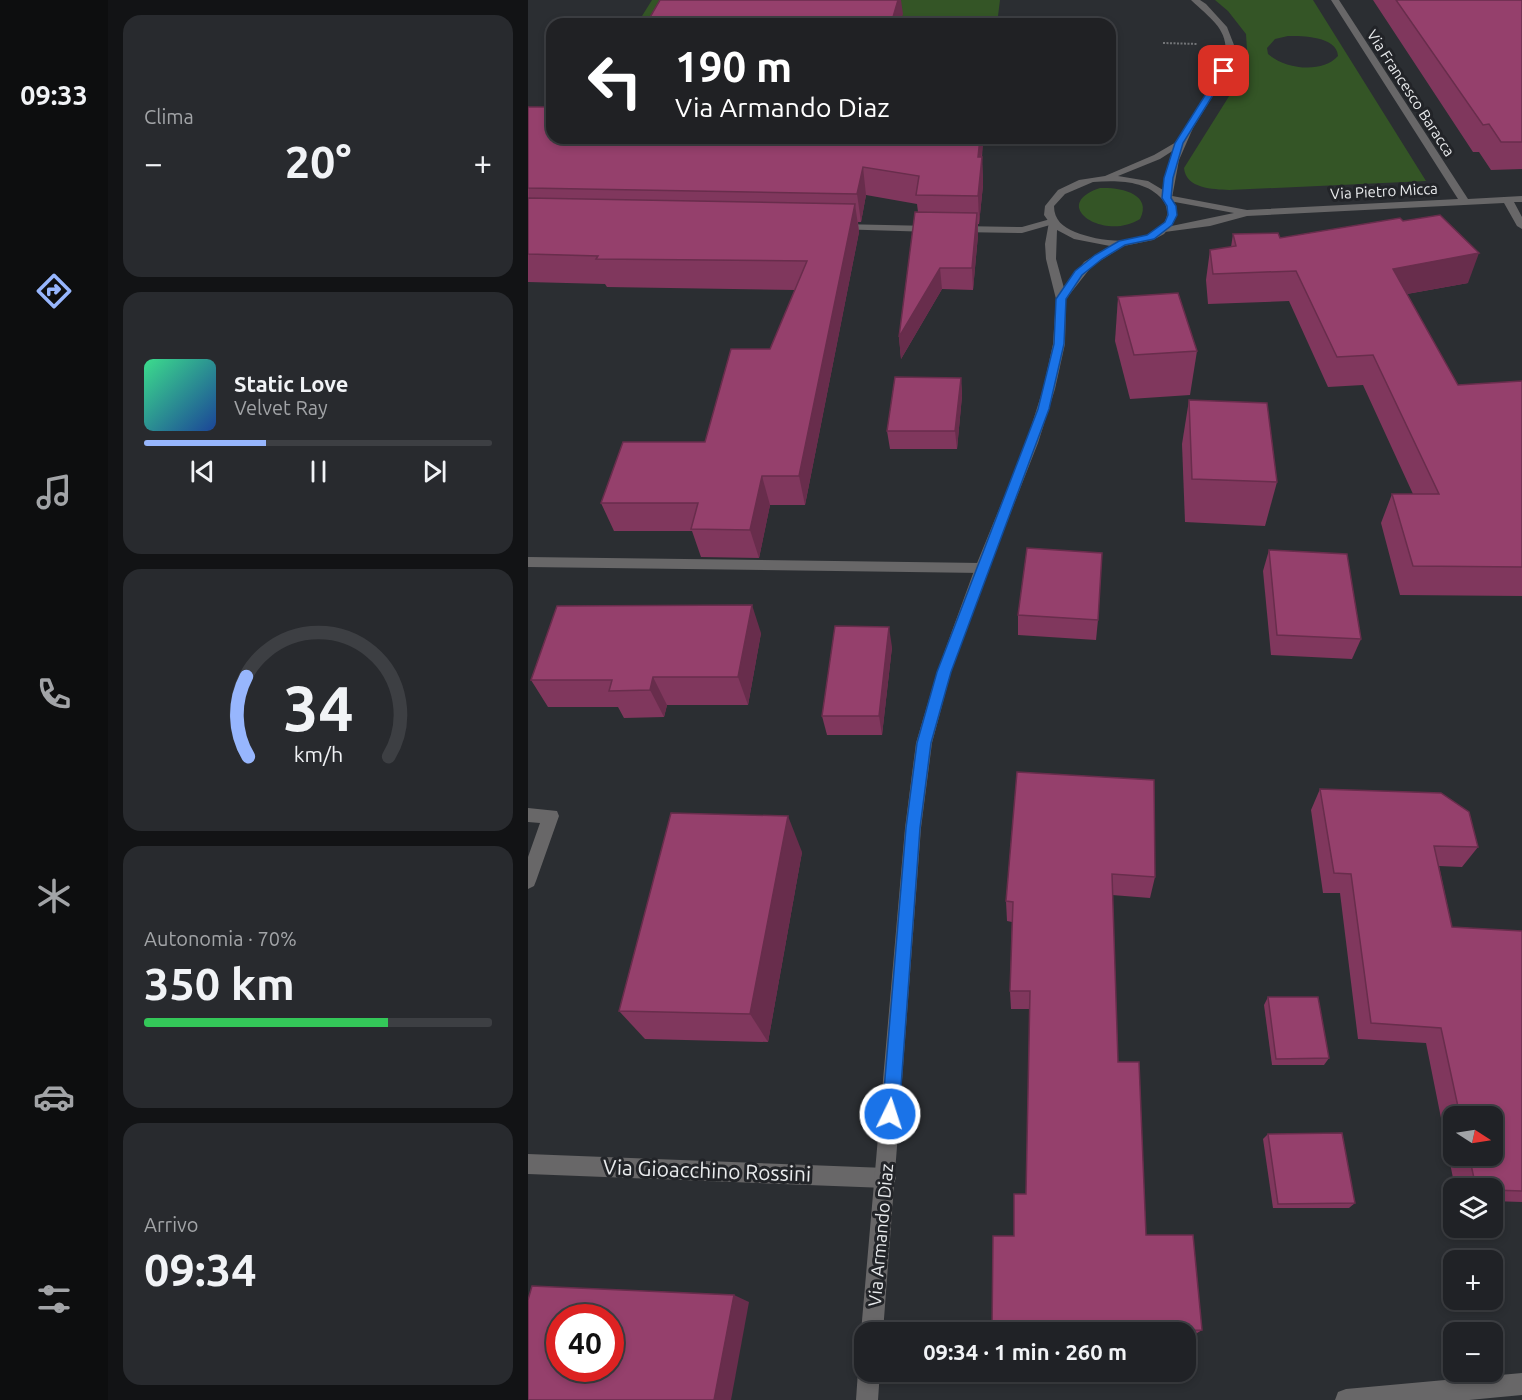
<!DOCTYPE html>
<html lang="it">
<head>
<meta charset="utf-8">
<style>
  :root { --surface:#202226; --page:#282a2e; --text:#f1f3f6; --muted:#a2a4a7; --line:#3d3f43; --accent:#97b6fd }
  body { margin:0; font-family:Ubuntu,sans-serif; background:var(--page); color:var(--text); height:100vh; display:flex; flex-direction:column; font-size:22px; white-space:nowrap }
  * { box-sizing:border-box; margin:0 }
  p { font-size:20px; color:var(--muted) }
  .icon { flex:none; width:33px; height:33px; fill:none; stroke:currentColor; stroke-width:2; stroke-linecap:round; stroke-linejoin:round }
  .map { position:relative; flex:1; overflow:hidden }
  .sheet { display:flex; flex-direction:column; gap:15px; padding:15px; background:#121315; width:420px }
  .sheet>* { flex:none }
  .hud { position:absolute; left:18px; top:18px; width:570px; height:126px; border-radius:18px; box-shadow:0 3px 9px #0003,0 0 0 2px var(--line); background:#202124; color:#fff; overflow:hidden }
  .needle { width:39px; rotate:102deg }
  .tools { position:absolute; left:915px; top:1106px; display:grid; gap:12px }
  .tools a { display:grid; place-items:center; width:60px; height:60px; border-radius:12px; background:var(--surface); box-shadow:0 3px 9px #0003,0 0 0 2px var(--line); font-size:30px }
  .speed { position:absolute; left:18px; top:1304px; display:flex; gap:12px; font-size:30px; font-weight:700; text-align:center }
  .speed>* { display:grid; place-content:center; width:78px; height:78px; border-radius:50%; background:var(--surface); box-shadow:0 3px 9px #0003,0 0 0 2px var(--line); line-height:1 }
  .speed .limit { border:9px solid #d22; background:#fff; color:#111 }
  .pin { position:absolute; display:grid; place-items:center; width:51px; height:51px; color:#fff; margin:-26px; border-radius:12px; box-shadow:0 3px 9px #0006 }
  .me { position:absolute; width:66px; margin:-33px; rotate:4deg; stroke-linejoin:round; filter:drop-shadow(0 0 4px #0008) }
  .turn { display:flex; align-items:center; gap:21px; height:126px; padding:0 30px; font-size:27px }
  .turn .icon { width:78px; height:78px; stroke-width:2.5 }
  .turn b { display:block; font-size:42px; line-height:51px }
  .big { font-size:45px; font-weight:600; line-height:1.1 }
  .sheet .widget { flex:1; display:flex; flex-direction:column; justify-content:center; gap:9px; min-width:0; padding:0 21px; border-radius:18px; background:var(--page) }
  .sheet .dial { align-items:center; gap:0 }
  .dial svg { height:156px; overflow:visible; fill:none; stroke:var(--line); stroke-width:7; stroke-linecap:round; text-anchor:middle }
  .dial text { fill:var(--text); stroke:none }
  .song { display:flex; align-items:center; gap:18px }
  .cover { width:72px; height:72px; border-radius:9px; background:linear-gradient(135deg,hsl(150 70% 55%),hsl(220 70% 35%)) }
  .played { height:6px; border-radius:3px; background:linear-gradient(90deg,var(--accent) 35%,var(--line) 35%) }
  .keys { display:flex; justify-content:space-around; direction:ltr }
  .heat { display:flex; justify-content:space-between; align-items:center; font-size:33px; direction:ltr }
  .charge { height:9px; border-radius:4px; background:linear-gradient(90deg,#34c759 70%,var(--line) 0) }
  .trip { position:absolute; left:326px; top:1322px; width:342px; height:60px; border-radius:18px; background:var(--surface); box-shadow:0 3px 9px #0003,0 0 0 2px var(--line); font-weight:600; line-height:60px; text-align:center }
  main { display:flex; flex:1; min-height:0 }
  .dock { display:flex; flex-direction:column; width:108px; justify-content:space-around; align-items:center; background:#0d0e0f; color:var(--muted) }
  .dock .icon { width:42px; height:42px }
  .dock .active { color:var(--accent) }
  .dock b { font-size:27px; color:var(--text) }
  .map>svg:first-child { display:block }
  .green { fill:#345526; fill-rule:evenodd }
  .lines { fill:none; stroke-linecap:round; stroke-linejoin:round }
  .path { stroke:#727477; stroke-width:2; stroke-dasharray:2 1.5; stroke-linecap:butt }
  .service { fill:#686768; fill-rule:evenodd }
  .minor { fill:#686768; fill-rule:evenodd }
  .tertiary { fill:#686768; fill-rule:evenodd }
  .wall { fill:#80375d; fill-rule:evenodd }
  .shaded-wall { fill:#682d4c }
  .building { fill:#95406c; stroke:#682d4c; stroke-width:1.5; fill-rule:evenodd }
  .route { fill:#1a73e8; stroke:#114b97; stroke-width:1.5 }
  .labels { text-anchor:middle; dominant-baseline:central; stroke-width:6; stroke-linejoin:round; paint-order:stroke }
  .far-street-label { font-size:15px; fill:#e9ebed; stroke:#222428 }
  .street-label { font-size:18px; fill:#e9ebed; stroke:#222428 }
  .near-street-label { font-size:21px; fill:#e9ebed; stroke:#222428 }
</style>
</head>
<body>
<main>
<nav class="dock">
<b>09:33</b>
<svg class="icon active" aria-label="directions" viewBox="0 0 24 24"><path d="M12 3l9 9-9 9-9-9zM9 14v-3h6M13 9l2 2-2 2"/></svg>
<svg class="icon" aria-label="music" viewBox="0 0 24 24"><path d="M9 18V5l10-2v13"/><circle cx="6" cy="18" r="3"/><circle cx="16" cy="16" r="3"/></svg>
<svg class="icon" aria-label="phone" viewBox="0 0 24 24"><path d="M5 4h4l2 5-3 2q2 4 5 5l2-3 5 2v4C11 20 4 13 5 4z"/></svg>
<svg class="icon" aria-label="climate" viewBox="0 0 24 24"><path d="M12 3v18M4 7l16 10M4 17L20 7"/></svg>
<svg class="icon" aria-label="car" viewBox="0 0 24 24"><path d="M5 17H2v-5l4-1 3-4h7l3 4 3 1v5h-3M9 17h6M6 11h13"/><circle cx="7" cy="17" r="2"/><circle cx="17" cy="17" r="2"/></svg>
<svg class="icon" aria-label="filters" viewBox="0 0 24 24"><path d="M4 7h16M4 17h16"/><circle cx="9" cy="7" r="2"/><circle cx="15" cy="17" r="2"/></svg>
</nav>
<section class="sheet">
<div class="widget"><p>Clima</p>
<div class="heat"><a>−</a><b class="big">20°</b><a>+</a></div>
</div>
<div class="widget">
<div class="song"><i class="cover"></i><div><b>Static Love</b><p>Velvet Ray</p></div></div>
<div class="played"></div>
<div class="keys"><svg class="icon" aria-label="previous" viewBox="0 0 24 24"><path d="M18 5L8 12l10 7zM5 5v14"/></svg><svg class="icon" aria-label="pause" viewBox="0 0 24 24"><path d="M8 5v14M16 5v14"/></svg><svg class="icon" aria-label="next" viewBox="0 0 24 24"><path d="M6 5l10 7-10 7zM19 5v14"/></svg></div>
</div>
<div class="widget dial"><svg viewBox="0 0 100 80">
<path d="M14 69A42 42 0 1 1 86 69"/>
<path d="M14 69A42 42 0 0 1 13 28" stroke="#97b6fd"/>
<text x="50" y="56" font-size="32" font-weight="700">34</text>
<text x="50" y="72" font-size="11">km/h</text>
</svg></div>
<div class="widget"><p>Autonomia · 70%</p><b class="big">350 km</b><div class="charge"></div></div>
<div class="widget"><p>Arrivo</p><b class="big">09:34</b></div>
</section>
<div class="map">
<svg width="994" height="1400" viewBox="0 0 994 1400">
  <rect width="100%" height="100%" fill="#2b2e32"/>
  <g class="green">
    <polygon points="124,0 472,0 469,24 109,24"/>
    <path d="M 687,0 L 785,0 L 898,181 L 701,190 C 685,189 658,189 656,168 L 720,66 L 718,34 L 700,11 ZM 760,36 C 774,36 809,36 810,56 C 794,74 757,69 740,54 L 739,48 L 747,39 Z"/>
    <path d="M 572,188 C 591,187 625,193 612,219 C 576,242 520,205 572,188 Z"/>
  </g>
  <g class="lines">
    <polyline class="path" points="635,43 670,44"/>
    <polygon class="service" points="0,557 454,563 461,568 454,573 0,567"/>
    <g class="minor">
      <polygon points="803,0 811,0 940,199 994,196 994,202 986,202 994,217 994,229 989,226 976,203 719,216 682,226 629,233 629,229 706,213 636,200 636,196 639,195 719,210 930,199"/>
      <polygon points="526,218 529,219 529,223 494,233 431,232 426,229 431,226 494,227"/>
      <polygon points="311,224 404,226 409,229 404,232 307,229 306,227"/>
      <polygon points="0,808 29,811 31,816 8,881 6,886 0,889 0,857 12,823 0,822"/>
      <polygon points="0,1154 358,1168 365,1171 368,1178 365,1185 358,1188 0,1174"/>
      <polygon points="994,1373 994,1395 941,1400 807,1400 810,1392 818,1389"/>
    </g>
    <g class="tertiary">
      <path d="M 663,0 L 672,0 L 678,4 L 699,27 L 706,45 L 704,65 L 665,128 L 651,160 L 644,198 L 649,212 L 644,225 L 636,234 L 625,240 L 596,246 L 564,266 L 538,299 L 537,344 L 527,389 L 510,443 L 461,568 L 423,672 L 404,743 L 393,828 L 355,1332 L 336,1332 L 336,1339 L 333,1332 L 377,828 L 388,743 L 409,672 L 447,568 L 498,443 L 515,389 L 525,344 L 528,299 L 518,259 L 517,244 L 521,222 L 516,215 L 517,206 L 530,190 L 551,180 L 577,176 L 626,155 L 650,141 L 696,65 C 704,31 685,21 663,0 ZM 646,150 L 635,190 L 620,181 L 590,176 L 632,159 ZM 565,182 C 588,180 618,180 634,199 C 639,205 641,214 637,221 C 622,249 571,242 547,232 C 535,227 526,220 526,206 L 537,194 ZM 529,230 L 546,239 L 582,246 L 556,262 L 536,288 L 528,259 Z"/>
      <polygon points="336,1362 336,1371 352,1371 350,1400 328,1400 330,1371"/>
    </g>
  </g>
  <g class="wall">
    <polygon points="845,0 994,0 994,169 963,170 951,152 945,152"/>
    <polygon points="0,107 24,138 61,138 60,140 164,141 165,138 455,138 454,157 455,185 451,224 450,224 450,235 445,290 414,289 373,359 371,337 390,212 389,204 338,195 333,222 330,222 331,232 277,505 242,505 231,558 173,557 164,531 86,531 73,503 177,442 242,349 267,290 79,287 77,284 0,282"/>
    <polygon points="705,234 752,238 940,283 879,294 930,385 994,381 994,596 872,595 853,523 864,494 885,494 835,385 800,387 761,301 680,304 678,280 682,250 703,247"/>
    <polygon points="590,297 669,351 662,395 602,399 587,341"/>
    <polygon points="433,378 434,396 429,449 362,449 359,431"/>
    <polygon points="661,400 749,482 737,526 657,522 654,444"/>
    <polygon points="741,550 833,639 824,659 743,655 735,571"/>
    <polygon points="490,615 570,620 568,640 490,635"/>
    <polygon points="233,633 220,705 139,705 136,717 96,718 90,707 20,707 3,680"/>
    <polygon points="364,647 354,735 299,735 294,716"/>
    <polygon points="489,772 627,877 622,898 584,895 590,1062 618,1235 674,1330 666,1335 657,1335 657,1332 464,1332 486,1236 498,1194 502,1009 483,1009 482,991 484,922 479,921 478,901"/>
    <path d="M 792,789 L 950,847 L 934,867 L 911,866 L 924,927 L 994,931 L 994,1202 L 964,1201 L 964,1188 L 927,1188 L 898,1043 L 830,1039 L 812,893 L 795,893 L 783,810 ZM 926,1116 L 964,1116 L 964,1155 L 926,1155 Z"/>
    <polygon points="274,852 240,1042 117,1039 91,1011"/>
    <polygon points="740,997 801,1058 796,1065 744,1065 736,1005"/>
    <polygon points="740,1134 827,1203 821,1208 745,1208 735,1139"/>
  </g>
  <g class="shaded-wall">
    <polygon points="370,0 373,0 375,14 372,24 363,24"/>
    <polygon points="36,138 61,138 45,167 35,139"/>
    <polygon points="452,138 455,138 455,141 451,185 450,157"/>
    <polygon points="454,157 455,185 451,224 450,196"/>
    <polygon points="335,167 338,195 333,222 329,194"/>
    <polygon points="327,204 331,232 277,505 271,476"/>
    <polygon points="449,213 450,235 445,290 444,268"/>
    <polygon points="951,253 940,283 856,298 865,269"/>
    <polygon points="412,268 414,289 373,359 371,337"/>
    <polygon points="433,378 434,396 429,449 427,431"/>
    <polygon points="234,476 242,505 231,558 222,530"/>
    <polygon points="224,605 233,633 220,705 210,677"/>
    <polygon points="361,627 364,647 354,735 351,716"/>
    <polygon points="125,677 139,705 136,717 122,690"/>
    <polygon points="260,816 274,852 240,1042 222,1014"/>
    <polygon points="206,1295 221,1302 203,1400 186,1400"/>
  </g>
  <g class="building">
    <polygon points="132,0 370,0 363,24 118,24"/>
    <polygon points="868,0 994,0 994,142 973,142 961,124 955,125"/>
    <polygon points="0,107 24,107 24,138 36,138 35,139 164,141 165,138 452,138 450,157 454,157 450,196 388,195 391,176 335,167 329,194 0,188"/>
    <polygon points="0,198 327,204 271,476 234,476 222,530 163,529 170,503 73,503 95,442 177,442 203,349 242,349 279,261 68,259 70,256 0,254"/>
    <polygon points="387,212 449,213 444,268 412,268 371,337"/>
    <polygon points="912,215 951,253 865,269 930,385 994,381 994,567 885,566 864,494 911,494 845,355 809,357 768,271 685,274 682,250 708,246 705,234 750,233 752,238 872,218 875,221"/>
    <polygon points="650,293 669,351 606,355 590,297"/>
    <polygon points="367,377 433,378 427,431 359,431"/>
    <polygon points="661,400 739,403 749,482 664,479"/>
    <polygon points="499,548 574,553 570,620 490,615"/>
    <polygon points="741,550 819,554 833,639 749,635"/>
    <polygon points="224,605 210,677 125,677 122,690 81,691 84,680 3,680 29,606"/>
    <polygon points="307,626 361,627 351,716 294,716"/>
    <polygon points="489,772 626,780 627,877 584,874 590,1062 611,1062 618,1235 665,1235 674,1330 464,1332 465,1236 486,1236 486,1194 498,1194 502,991 482,991 485,902 478,901"/>
    <polygon points="792,789 913,793 941,812 950,847 906,846 924,927 994,931 994,1191 964,1190 964,1188 948,1188 941,1155 964,1155 964,1116 932,1116 913,1028 843,1023 823,874 806,873"/>
    <polygon points="143,813 260,816 222,1014 91,1011"/>
    <polygon points="740,997 790,997 801,1058 748,1059"/>
    <polygon points="814,1133 827,1203 750,1204 740,1134"/>
    <path d="M 4,1286 L 206,1295 L 186,1400 L 0,1400 L 0,1300 ZM 32,1317 L 82,1317 L 82,1368 L 32,1368 Z"/>
  </g>
  <polygon class="route" points="693,70 700,71 655,143 645,178 643,198 648,206 649,215 644,225 626,239 597,245 574,259 554,275 538,299 536,344 521,409 423,672 403,743 392,828 371,1114 369,1120 362,1123 356,1120 354,1114 378,828 389,743 409,672 510,409 526,344 528,299 547,271 567,255 591,241 619,235 637,222 640,215 639,206 634,198 636,178 647,143"/>
  <g class="labels">
    <g class="far-street-label">
      <text transform="translate(883 93) rotate(57)">Via Francesco Baracca</text>
      <text transform="translate(856 191) rotate(-3)">Via Pietro Micca</text>
    </g>
    <g class="street-label">
      <text transform="translate(352 1235) rotate(-85)">Via Armando Diaz</text>
    </g>
    <g class="near-street-label">
      <text transform="translate(179 1170) rotate(2)">Via Gioacchino Rossini</text>
    </g>
  </g>
</svg>
<div class="tools">
<a><svg class="needle" viewBox="-14 -14 28 28"><path d="M0-13l5 13h-10z" fill="#e53935"/><path d="M0 13l5-13h-10z" fill="#a2a4a7"/></svg></a>
<a><svg class="icon" aria-label="layers" viewBox="0 0 24 24"><path d="M12 4l9 5-9 5-9-5zM3 14l9 5 9-5"/></svg></a>
<a>+</a>
<a>−</a>
</div>
<div class="speed"><div class="limit">40</div></div>
<div class="pin" style="left:696px;top:71px;background:#d93025"><svg class="icon" aria-label="arrive" viewBox="0 0 24 24"><path d="M6 21V4h12l-3 4 3 4H6"/></svg></div>
<svg class="me" style="left:362px;top:1114px" viewBox="-20 -20 40 40"><circle r="17" fill="#1a73e8" stroke="#fff" stroke-width="3"/><path d="M0-11L8 9 0 5-8 9z" fill="#fff"/></svg>
<div class="trip">09:34 · 1 min · 260 m</div>
<div class="hud">
<div class="turn"><svg class="icon" aria-label="left" viewBox="0 0 24 24"><path d="M17 20v-9H6M10 6l-5 5 5 5"/></svg><div><b>190 m</b>Via Armando Diaz</div></div>
</div>
</div>
</main>
</body>
</html>
